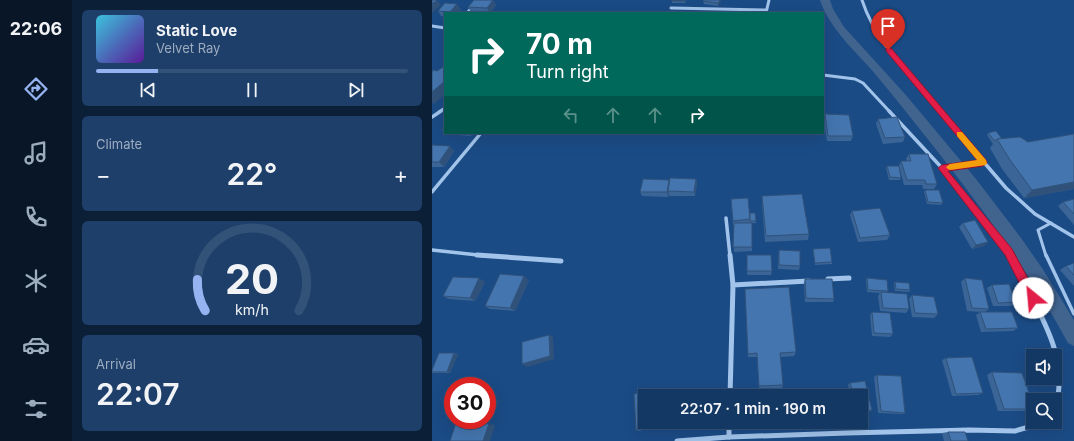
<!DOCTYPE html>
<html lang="en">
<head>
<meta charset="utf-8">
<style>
  :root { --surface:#143864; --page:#1d3f6a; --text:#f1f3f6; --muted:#9dacbf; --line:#335278; --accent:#95b2f1 }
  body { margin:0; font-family:Inter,sans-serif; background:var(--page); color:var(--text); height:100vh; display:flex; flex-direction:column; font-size:15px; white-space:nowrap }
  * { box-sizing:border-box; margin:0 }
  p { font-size:13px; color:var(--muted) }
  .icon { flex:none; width:22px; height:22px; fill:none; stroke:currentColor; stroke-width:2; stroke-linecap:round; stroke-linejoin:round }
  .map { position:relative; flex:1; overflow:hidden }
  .sheet { display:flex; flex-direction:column; gap:10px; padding:10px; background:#0b1f37; width:360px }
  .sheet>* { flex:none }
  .guide { position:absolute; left:12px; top:12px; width:380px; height:122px; border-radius:0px; box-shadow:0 4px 16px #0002,0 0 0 1px var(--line); background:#00695c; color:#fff; overflow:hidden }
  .fabs { position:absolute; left:594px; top:349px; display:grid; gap:8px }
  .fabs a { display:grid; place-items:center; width:36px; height:36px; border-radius:0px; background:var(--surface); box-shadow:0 4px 16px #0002,0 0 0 1px var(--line); font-size:20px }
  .speed { position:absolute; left:12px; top:377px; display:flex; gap:8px; font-size:20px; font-weight:700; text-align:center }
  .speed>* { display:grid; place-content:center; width:52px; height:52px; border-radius:50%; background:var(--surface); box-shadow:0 4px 16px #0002,0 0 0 1px var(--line); line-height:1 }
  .speed .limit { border:6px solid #d22; background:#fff; color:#111 }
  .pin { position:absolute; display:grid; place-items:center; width:34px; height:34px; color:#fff; margin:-41px -17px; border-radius:50% 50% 50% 0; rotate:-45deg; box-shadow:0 0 4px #0007 }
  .pin .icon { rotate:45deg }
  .me { position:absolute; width:44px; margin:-22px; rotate:332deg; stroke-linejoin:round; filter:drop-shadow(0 0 3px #0008) }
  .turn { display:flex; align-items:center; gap:14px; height:84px; padding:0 16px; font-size:18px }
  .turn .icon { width:52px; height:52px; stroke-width:2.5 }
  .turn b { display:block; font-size:28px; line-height:34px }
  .lanes { display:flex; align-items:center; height:38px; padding:0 16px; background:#0003; justify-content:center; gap:20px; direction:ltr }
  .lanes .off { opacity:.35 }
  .big { font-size:30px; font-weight:600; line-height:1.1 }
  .sheet .card { flex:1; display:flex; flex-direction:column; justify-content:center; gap:6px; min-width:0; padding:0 14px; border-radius:6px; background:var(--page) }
  .sheet .dial { align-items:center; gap:0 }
  .dial svg { height:104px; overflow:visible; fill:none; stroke:var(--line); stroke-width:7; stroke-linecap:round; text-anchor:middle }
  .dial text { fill:var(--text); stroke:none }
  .song { display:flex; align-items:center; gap:12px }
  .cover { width:48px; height:48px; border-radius:6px; background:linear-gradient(135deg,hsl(190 70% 55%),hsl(270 70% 35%)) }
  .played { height:4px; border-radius:2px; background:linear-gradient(90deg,var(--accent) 20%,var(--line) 20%) }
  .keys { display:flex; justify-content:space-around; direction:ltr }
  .heat { display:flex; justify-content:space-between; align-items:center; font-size:22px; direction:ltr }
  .trip { position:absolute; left:206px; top:389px; width:230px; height:40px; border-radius:0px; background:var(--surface); box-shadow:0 4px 16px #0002,0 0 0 1px var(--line); font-weight:600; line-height:40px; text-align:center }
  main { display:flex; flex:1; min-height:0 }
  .dock { display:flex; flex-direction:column; width:72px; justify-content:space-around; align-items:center; background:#081628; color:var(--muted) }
  .dock .icon { width:28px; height:28px }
  .dock .current { color:var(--accent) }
  .dock b { font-size:18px; color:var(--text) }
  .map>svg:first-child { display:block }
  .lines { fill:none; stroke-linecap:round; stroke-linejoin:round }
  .canal { fill:#41648f; fill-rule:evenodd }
  .service-far1 { stroke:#a2c4eb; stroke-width:3 }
  .service { stroke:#a2c4eb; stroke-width:3.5 }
  .minor-far2 { stroke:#a2c4eb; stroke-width:3 }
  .minor-far1 { stroke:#a2c4eb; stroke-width:3.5 }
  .minor { stroke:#a2c4eb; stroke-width:5 }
  .wall { fill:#3a6596 }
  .shaded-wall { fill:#30527a }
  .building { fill:#4475ae; stroke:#30527a }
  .route { fill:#e11d48; stroke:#92132f }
  .slow { fill:#f59e0b }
</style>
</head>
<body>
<main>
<nav class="dock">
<b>22:06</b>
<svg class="icon current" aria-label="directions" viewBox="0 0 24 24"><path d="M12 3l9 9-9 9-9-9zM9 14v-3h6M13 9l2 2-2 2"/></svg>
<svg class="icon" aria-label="music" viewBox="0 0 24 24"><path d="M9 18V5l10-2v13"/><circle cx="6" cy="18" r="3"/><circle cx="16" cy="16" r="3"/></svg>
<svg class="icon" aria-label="phone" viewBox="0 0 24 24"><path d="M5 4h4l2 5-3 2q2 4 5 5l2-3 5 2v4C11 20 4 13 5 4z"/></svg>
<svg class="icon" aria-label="climate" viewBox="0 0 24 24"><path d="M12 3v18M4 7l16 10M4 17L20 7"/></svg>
<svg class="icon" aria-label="car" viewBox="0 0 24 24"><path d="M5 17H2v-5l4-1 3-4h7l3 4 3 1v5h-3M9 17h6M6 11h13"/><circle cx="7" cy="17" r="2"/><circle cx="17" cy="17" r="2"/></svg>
<svg class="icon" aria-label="filters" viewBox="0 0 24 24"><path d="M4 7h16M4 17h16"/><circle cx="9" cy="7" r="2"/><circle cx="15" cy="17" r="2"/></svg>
</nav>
<section class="sheet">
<div class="card">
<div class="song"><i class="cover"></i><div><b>Static Love</b><p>Velvet Ray</p></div></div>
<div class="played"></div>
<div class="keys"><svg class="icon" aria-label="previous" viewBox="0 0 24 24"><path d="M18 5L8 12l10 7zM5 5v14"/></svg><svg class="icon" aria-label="pause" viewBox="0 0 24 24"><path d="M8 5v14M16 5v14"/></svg><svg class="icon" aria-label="next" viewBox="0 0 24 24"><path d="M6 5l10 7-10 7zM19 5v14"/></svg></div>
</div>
<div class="card"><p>Climate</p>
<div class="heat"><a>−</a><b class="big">22°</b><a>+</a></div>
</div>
<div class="card dial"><svg viewBox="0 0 100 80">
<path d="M14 69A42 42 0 1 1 86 69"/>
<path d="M14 69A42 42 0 0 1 8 45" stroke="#95b2f1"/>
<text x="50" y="56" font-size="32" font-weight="700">20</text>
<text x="50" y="72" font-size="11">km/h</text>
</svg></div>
<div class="card"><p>Arrival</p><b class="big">22:07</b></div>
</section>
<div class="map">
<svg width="642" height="441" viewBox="0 0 642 441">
  <rect width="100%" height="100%" fill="#1b4b85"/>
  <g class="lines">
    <path class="canal" d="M 388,0 L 398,0 L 401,9 L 412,27 L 473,94 L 544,179 L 589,238 L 610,268 L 642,320 L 642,346 L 636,343 C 590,258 531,183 471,108 C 460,94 449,81 438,68 C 419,47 397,27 388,0 Z"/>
    <polyline class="service-far1" points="614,256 606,230 619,223"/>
    <polyline class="service" points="614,255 642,314"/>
    <g class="minor-far2">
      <path d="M 430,0 C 444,44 480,77 509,112"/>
      <polyline points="239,8 334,10"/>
      <polyline points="35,13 47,0"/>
      <polyline points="334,13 337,0"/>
      <polyline points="0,26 13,28"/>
      <polyline points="391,75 423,79 431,83 458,112"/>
      <polyline points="7,112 13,108"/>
    </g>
    <g class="minor-far1">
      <polyline points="457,111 510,168"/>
      <polyline points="508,111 574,188 603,214 642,237"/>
      <polyline points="0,117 9,111"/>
      <polyline points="551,163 510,168 553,219 579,256"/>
      <polyline points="0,192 49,133"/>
      <polyline points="294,218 298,256"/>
      <polyline points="0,250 55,256"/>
    </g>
    <g class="minor">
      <polyline points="45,255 129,261"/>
      <polyline points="298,255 301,285"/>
      <path d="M 579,255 C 584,264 588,273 592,282 C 613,323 637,362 623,409"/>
      <polyline points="396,279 417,278"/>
      <polyline points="298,396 301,285 377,281"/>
      <polyline points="297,422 297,437"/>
      <polyline points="245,441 297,437 415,433 537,430 583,431 607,424 609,422"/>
    </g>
  </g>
  <g class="wall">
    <polygon points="61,0 64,5 58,13 27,13 39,12 36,7"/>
    <polygon points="240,0 254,0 253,3 240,3"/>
    <polygon points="272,0 289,0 289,1 286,6 272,4 271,1"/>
    <polygon points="29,9 25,13 13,13 13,17 9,16 6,11"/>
    <polygon points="393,114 421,136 419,141 395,141 392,120"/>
    <polygon points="446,119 473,137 471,142 451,144 444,124"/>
    <polygon points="13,124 13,133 41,133 39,136 14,134 10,129"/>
    <polygon points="556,133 570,139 596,142 642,134 642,189 592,198 570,169 558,148 561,144 555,135"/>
    <polygon points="0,145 22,151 12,167 0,167"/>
    <polygon points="477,154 505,184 502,189 491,189 490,185 472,185 467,166 469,161 475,161 474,159"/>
    <polygon points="455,166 469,178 468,180 457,180 454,168"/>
    <polygon points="264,179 265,183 263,196 237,196 237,194 236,197 210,196 208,192 238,182"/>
    <polygon points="493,190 511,203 509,205 495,204 492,192"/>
    <polygon points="330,196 377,234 376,240 333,242 330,203"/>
    <polygon points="299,199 318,219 318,223 318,213 323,213 324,223 320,223 320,251 302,252 302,225 301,225"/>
    <polygon points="642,199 642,225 626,206 631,202"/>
    <polygon points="420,211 458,235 455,240 426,242 418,215"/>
    <polygon points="531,223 552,246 540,249 527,227"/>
    <polygon points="381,249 400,262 400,264 383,265 381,251"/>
    <polygon points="347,250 368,266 367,270 346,269"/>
    <polygon points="315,255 340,271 339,275 315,275"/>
    <polygon points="642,263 642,286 628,270 634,266"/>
    <polygon points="435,278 456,291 455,293 477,309 474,313 448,311 446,296 448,293 435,292 434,280"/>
    <polygon points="533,278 557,309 553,312 586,328 581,331 549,332 544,315 548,312 550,312 535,311 529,282"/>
    <polygon points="373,279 402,299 401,302 373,302 372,283"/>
    <polygon points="97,280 83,311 58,309 53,306"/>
    <polygon points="53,282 43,301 17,299 11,296"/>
    <polygon points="463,282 478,290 477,292 463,291 462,283"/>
    <polygon points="560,285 584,302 579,306 561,306 555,288"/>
    <polygon points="313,289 364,352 362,356 348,357 351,385 350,388 327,389 325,357 316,357"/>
    <polygon points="480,295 506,314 502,318 480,317 477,299"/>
    <polygon points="440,312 461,334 458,337 440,336 438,315"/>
    <polygon points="22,353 26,354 18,373 0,373 0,370"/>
    <polygon points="514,358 551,393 546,395 520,396 510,360"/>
    <polygon points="560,372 601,404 601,410 597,411 566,411 555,375"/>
    <polygon points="445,375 473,413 470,414 446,413 442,377"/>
    <polygon points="433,381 440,410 437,412 429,413 429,396 419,396 416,385 418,383"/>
    <polygon points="225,389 227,391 227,396 213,396 213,422 230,422 230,426 206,431 204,430 202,394"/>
    <polygon points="516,432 536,441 512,441 510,433"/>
  </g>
  <g class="shaded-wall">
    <polygon points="5,0 9,5 0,13 0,4"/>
    <polygon points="61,0 64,5 58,13 55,8"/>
    <polygon points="288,0 289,0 289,1 286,6 286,3"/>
    <polygon points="25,4 29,9 25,13 19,13 18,12"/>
    <polygon points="13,81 13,94 2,104 0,102 0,92"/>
    <polygon points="18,146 22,151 12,167 7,162"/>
    <polygon points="264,179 265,183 263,196 262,192"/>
    <polygon points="237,180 238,184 236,191 237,194 236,197 235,192"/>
    <polygon points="642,182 642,189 592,198 600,190"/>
    <polygon points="556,242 552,246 540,249 544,245"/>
    <polygon points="92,276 97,280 83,311 78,308"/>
    <polygon points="47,278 53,282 43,301 38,298"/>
    <polygon points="117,335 121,337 122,359 95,367 90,364"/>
    <polygon points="22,353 26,354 18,373 15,372"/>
    <polygon points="225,389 227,391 227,396 225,396"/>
    <polygon points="64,401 67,401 60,420 57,420"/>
    <polygon points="227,422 230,422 230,426 228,424"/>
    <polygon points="57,424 63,425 58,441 51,441"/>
  </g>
  <g class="building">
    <polygon points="0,0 5,0 0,4"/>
    <polygon points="42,0 61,0 55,8 36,7"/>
    <rect x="240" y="0" width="13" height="1"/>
    <polygon points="272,0 288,0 286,3 271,1"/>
    <polygon points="13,3 25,4 18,12 6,11"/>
    <polygon points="28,12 49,13 27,13"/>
    <polygon points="11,67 13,67 13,81 0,92 0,72 1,70 5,71"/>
    <polygon points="393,114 417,115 421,136 396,136"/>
    <polygon points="465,117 473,137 453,138 446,119"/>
    <polygon points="13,124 13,129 10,129"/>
    <polygon points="564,131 570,139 565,139 563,141 556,133"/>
    <polygon points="642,134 642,182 600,190 578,160 565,139 588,137 596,142"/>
    <polygon points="0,145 18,146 7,162 0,162"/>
    <polygon points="477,154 496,154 505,184 494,184 493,180 475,180 469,161 479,161"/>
    <polygon points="455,166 467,166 469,178 458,177"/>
    <polygon points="238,178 264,179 262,192 236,191"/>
    <polygon points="211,179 237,180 235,192 208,192"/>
    <polygon points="493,190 507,190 511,203 496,202"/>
    <polygon points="370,194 377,234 334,236 330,196"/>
    <polygon points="316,198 318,219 301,221 299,199"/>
    <polygon points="642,199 642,214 631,202"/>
    <polygon points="448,208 458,235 428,238 420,211"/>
    <polygon points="318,213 323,213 324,221 318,221"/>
    <polygon points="543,220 556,242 544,245 531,223"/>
    <polygon points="302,223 320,223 320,247 301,247"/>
    <polygon points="398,248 400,262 383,263 381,249"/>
    <polygon points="347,250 368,251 368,266 347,265"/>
    <polygon points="315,255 339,255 340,271 315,271"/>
    <polygon points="642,263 642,275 634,266"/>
    <polygon points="68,274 92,276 78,308 53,306"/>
    <polygon points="21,277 47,278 38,298 11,296"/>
    <polygon points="435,278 455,280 456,291 436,290"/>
    <polygon points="533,278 550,280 557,309 540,308"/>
    <polygon points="373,279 400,279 402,299 374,298"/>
    <polygon points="463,282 477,283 478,290 464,289"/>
    <polygon points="577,284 584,302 566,303 560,285"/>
    <polygon points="357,287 364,352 348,353 351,385 327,386 325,353 316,354 313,289"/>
    <polygon points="449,292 475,294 477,309 451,308"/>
    <polygon points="480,295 502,297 506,314 483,313"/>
    <polygon points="440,312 458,313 461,334 442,333"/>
    <polygon points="548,312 580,312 586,328 554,329"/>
    <polygon points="117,335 118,356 90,364 90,342"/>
    <polygon points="7,353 22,353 15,372 0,372 0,370"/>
    <polygon points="540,357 551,393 524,394 514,358"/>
    <polygon points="560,372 590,373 601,404 601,409 572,409"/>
    <polygon points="445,375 469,376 473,413 449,411"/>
    <polygon points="433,381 440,410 429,412 429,396 422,396 418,383"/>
    <polygon points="225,389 225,396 213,396 213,422 227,422 228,424 204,430 202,394"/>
    <polygon points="354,390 355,396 320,396 320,391"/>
    <polygon points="55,400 64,401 57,420 55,420"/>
    <polygon points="24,423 57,424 51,441 18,441"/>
    <polygon points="516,432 533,432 536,441 519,441"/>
  </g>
  <polygon class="route" points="454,48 459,48 554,160 555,163 551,166 516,171 580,249 605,295 606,298 605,302 601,303 597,302 573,255 506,168 510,165 545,160 454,51"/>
  <polygon class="slow" points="525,132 530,132 554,160 555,163 554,165 518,170 516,169 514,167 518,164 545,160 525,136"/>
</svg>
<div class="fabs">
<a><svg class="icon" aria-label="sound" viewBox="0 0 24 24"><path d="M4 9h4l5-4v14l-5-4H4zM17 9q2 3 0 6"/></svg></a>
<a><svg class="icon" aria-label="search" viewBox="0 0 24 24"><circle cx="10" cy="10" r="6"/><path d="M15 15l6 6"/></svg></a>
</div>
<div class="speed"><div class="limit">30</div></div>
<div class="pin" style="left:456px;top:50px;background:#d93025"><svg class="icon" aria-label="arrive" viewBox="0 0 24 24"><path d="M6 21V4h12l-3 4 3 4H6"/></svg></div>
<svg class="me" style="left:601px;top:298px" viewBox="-20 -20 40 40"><circle r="19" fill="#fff"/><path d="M0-13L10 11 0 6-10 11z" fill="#e11d48"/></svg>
<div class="trip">22:07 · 1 min · 190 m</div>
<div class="guide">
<div class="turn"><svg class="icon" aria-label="right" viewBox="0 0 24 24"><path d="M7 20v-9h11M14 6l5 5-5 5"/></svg><div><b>70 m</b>Turn right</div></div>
<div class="lanes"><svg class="icon off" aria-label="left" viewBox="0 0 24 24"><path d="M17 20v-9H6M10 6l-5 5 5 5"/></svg><svg class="icon off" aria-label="ahead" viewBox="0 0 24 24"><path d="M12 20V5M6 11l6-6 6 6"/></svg><svg class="icon off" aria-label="ahead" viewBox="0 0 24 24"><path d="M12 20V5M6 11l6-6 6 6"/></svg><svg class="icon" aria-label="right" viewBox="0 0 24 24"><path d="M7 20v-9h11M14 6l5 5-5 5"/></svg></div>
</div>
</div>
</main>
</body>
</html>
